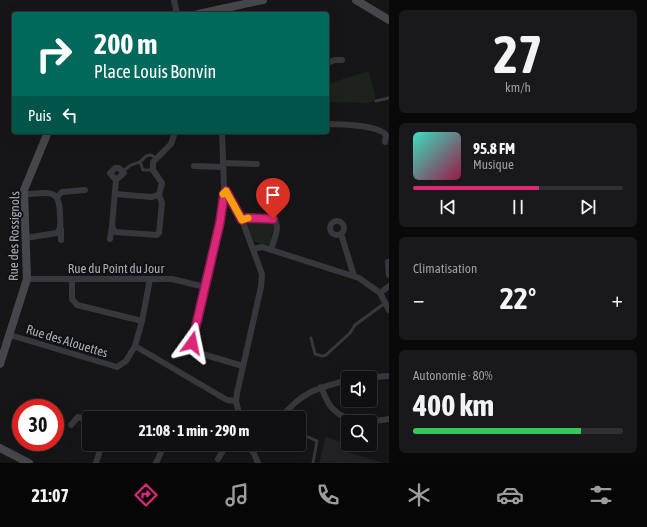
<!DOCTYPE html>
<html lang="fr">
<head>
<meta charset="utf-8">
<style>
  :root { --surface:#101012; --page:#19191b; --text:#f1f3f6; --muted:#9c9d9f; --line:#303032; --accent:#db2777 }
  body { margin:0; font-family:"Asap Condensed",sans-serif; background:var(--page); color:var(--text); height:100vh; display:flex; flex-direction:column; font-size:15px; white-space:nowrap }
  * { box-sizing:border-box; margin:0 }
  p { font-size:13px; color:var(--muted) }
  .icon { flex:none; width:22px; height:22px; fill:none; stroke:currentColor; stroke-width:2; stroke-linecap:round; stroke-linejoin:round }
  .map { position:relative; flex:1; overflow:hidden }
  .panel { display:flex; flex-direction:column; gap:10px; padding:10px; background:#09090a; width:258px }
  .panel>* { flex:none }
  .hud { position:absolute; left:12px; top:12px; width:317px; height:122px; border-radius:4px; box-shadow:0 4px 16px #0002,0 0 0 1px var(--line); background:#00695c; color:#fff; overflow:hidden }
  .buttons { position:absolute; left:341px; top:371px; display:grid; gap:8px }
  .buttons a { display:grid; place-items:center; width:36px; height:36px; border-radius:4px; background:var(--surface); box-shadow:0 4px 16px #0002,0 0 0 1px var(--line); font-size:20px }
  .speed { position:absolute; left:12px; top:399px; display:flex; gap:8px; font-size:20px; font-weight:700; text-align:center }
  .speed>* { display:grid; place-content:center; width:52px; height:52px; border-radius:50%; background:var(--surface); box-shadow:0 4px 16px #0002,0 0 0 1px var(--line); line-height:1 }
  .speed .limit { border:6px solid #d22; background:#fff; color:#111 }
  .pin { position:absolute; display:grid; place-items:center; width:34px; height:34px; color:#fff; margin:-41px -17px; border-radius:50% 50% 50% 0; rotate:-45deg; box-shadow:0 0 4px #0007 }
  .pin .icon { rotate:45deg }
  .me { position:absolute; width:44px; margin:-22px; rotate:12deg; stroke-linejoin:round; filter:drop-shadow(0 0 3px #0008) }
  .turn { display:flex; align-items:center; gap:14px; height:84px; padding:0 16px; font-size:18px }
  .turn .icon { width:52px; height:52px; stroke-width:2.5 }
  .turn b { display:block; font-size:28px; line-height:34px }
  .then { display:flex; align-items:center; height:38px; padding:0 16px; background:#0003; gap:8px; font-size:15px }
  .big { font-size:30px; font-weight:700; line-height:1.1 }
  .panel .tile { flex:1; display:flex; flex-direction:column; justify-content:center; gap:6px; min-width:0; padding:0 14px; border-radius:6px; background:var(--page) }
  .panel .dial { align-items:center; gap:0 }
  .dial b { font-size:52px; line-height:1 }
  .song { display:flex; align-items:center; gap:12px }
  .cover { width:48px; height:48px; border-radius:6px; background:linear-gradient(135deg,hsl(170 70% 55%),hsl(340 70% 35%)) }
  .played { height:4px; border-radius:2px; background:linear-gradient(90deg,var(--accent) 60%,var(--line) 60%) }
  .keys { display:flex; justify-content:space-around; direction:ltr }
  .heat { display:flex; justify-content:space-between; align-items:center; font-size:22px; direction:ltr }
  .charge { height:6px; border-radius:3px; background:linear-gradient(90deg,#34c759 80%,var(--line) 0) }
  .trip { position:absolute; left:82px; top:411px; width:224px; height:40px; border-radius:4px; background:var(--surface); box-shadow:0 4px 16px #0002,0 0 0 1px var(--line); font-weight:700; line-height:40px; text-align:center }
  .dock { display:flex; height:64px; justify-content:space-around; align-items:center; background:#060607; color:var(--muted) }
  .dock .icon { width:28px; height:28px }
  .dock .on { color:var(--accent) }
  .dock b { font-size:18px; color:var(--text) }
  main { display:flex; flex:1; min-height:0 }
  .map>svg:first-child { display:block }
  .built { fill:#222225 }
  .green { fill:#1c231d }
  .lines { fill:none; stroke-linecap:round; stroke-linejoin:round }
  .lane { stroke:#37383d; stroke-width:3 }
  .street { stroke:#37383d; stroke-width:6 }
  .secondary { stroke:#45474d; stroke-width:8 }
  .route-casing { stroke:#8e194d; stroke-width:10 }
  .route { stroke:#db2777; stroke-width:7 }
  .slow { stroke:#f59e0b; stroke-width:7 }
  .labels { text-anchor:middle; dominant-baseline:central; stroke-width:4; stroke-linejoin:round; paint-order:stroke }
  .street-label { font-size:13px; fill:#a8adb8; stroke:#111113 }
</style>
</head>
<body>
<main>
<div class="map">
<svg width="389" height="463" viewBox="0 0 389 463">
  <rect width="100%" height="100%" fill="#161618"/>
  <polygon class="built" points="326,437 341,442 340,450 384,463 319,463"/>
  <g class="green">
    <polygon points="369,71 376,101 366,103 327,102 327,84"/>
    <polygon points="248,221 272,222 274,224 270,244 268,246 252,241 246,224"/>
  </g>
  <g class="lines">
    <g class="lane">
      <polyline points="376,101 389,98"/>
      <polyline points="153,170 143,170 140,162 146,156 151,155 156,158"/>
      <polyline points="123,171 131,165 140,162"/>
      <polyline points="311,338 315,354 322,356 326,355 350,333 355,325 385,303"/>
      <polyline points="299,433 317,441 313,463"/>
    </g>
    <g class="street">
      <polyline points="174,0 177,14"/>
      <polyline points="327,63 335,60 342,60"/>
      <path d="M 327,124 C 340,124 378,125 386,135 L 385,142"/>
      <polyline points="222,132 224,187 242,220 262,274 261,287 237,393 236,401 240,418"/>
      <polyline points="223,163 257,164"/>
      <polyline points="194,166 223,167"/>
      <polyline points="116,180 124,173 119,168 115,168 110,173 116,180 112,226 115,232 157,235 159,233 162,203 159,195"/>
      <polyline points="226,191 223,198 220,222 208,276 192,343 197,351 202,354 243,366"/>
      <path d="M 24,194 C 47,194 60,186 60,215 C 60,222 62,228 57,233 L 25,238"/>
      <polyline points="115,194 151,197 159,195 162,183 153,170 153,162 171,144 175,132"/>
      <polyline points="57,197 62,192 85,190"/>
      <path d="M 242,220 L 245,218 L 273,219 C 282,225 273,241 271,250"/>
      <circle cx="337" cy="228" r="7"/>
      <polyline points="61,229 61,240"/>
      <polyline points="341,234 354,276"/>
      <polyline points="110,239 112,226"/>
      <polyline points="253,249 262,247 359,278 380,293 389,310"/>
      <polyline points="388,262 389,275"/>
      <polyline points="27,279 172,279 205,287"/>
      <polyline points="72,280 72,299 77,305 142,321"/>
      <polyline points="380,293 389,286"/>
      <polyline points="10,335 117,367 126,361 135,346 227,400 236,401"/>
      <polyline points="135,346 142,321 150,279"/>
      <polyline points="361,378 389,376"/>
      <path d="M 321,387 C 324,394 327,403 333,409 C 347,424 371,422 389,419"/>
      <path d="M 281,418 C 301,392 317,388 348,380"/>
      <polyline points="71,425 78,417 89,421"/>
      <polyline points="250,444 258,463"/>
      <polyline points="226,447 246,449 251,447"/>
      <polyline points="252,451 262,444"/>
      <polyline points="218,459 227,444"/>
      <polyline points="96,463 102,444"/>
      <polyline points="156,463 165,444"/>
    </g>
    <g class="secondary">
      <polyline points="356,0 389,20"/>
      <polyline points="198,14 263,0"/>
      <polyline points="0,364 27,279 24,190 48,132"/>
      <polyline points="0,448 29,463"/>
    </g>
  </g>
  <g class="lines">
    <g class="route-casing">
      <polyline id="route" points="192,343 220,222 224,194 226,191 242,220 246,218 273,219"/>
    </g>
    <use href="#route" class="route"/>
    <polyline class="slow" points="223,194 226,191 242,220 248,218"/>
  </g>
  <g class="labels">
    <g class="street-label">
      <text transform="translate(14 236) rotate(-89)">Rue des Rossignols</text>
      <text x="116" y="268">Rue du Point du Jour</text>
      <text transform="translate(67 341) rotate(17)">Rue des Alouettes</text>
    </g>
  </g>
</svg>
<div class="buttons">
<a><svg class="icon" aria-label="sound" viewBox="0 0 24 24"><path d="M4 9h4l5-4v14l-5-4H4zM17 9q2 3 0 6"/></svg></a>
<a><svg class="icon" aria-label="search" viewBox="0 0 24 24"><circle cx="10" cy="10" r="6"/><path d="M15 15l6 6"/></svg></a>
</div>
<div class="speed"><div class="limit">30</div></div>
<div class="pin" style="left:273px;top:219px;background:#d93025"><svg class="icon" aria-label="arrive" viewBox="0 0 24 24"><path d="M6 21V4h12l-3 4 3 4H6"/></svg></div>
<svg class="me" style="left:192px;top:343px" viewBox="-20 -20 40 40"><path d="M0-17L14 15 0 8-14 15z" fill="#db2777" stroke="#fff" stroke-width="4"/></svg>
<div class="trip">21:08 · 1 min · 290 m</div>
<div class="hud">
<div class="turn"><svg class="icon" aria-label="right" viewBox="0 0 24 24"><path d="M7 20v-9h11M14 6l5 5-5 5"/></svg><div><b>200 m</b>Place Louis Bonvin</div></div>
<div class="then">Puis<svg class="icon" aria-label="left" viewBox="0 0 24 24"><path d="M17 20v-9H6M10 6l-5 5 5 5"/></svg></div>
</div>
</div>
<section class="panel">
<div class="tile dial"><b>27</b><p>km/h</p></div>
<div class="tile">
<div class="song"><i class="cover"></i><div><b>95.8 FM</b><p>Musique</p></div></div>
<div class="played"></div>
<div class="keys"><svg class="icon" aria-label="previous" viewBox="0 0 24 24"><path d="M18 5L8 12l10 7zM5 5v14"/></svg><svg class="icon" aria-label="pause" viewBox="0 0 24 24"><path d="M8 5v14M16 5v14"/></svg><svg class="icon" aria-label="next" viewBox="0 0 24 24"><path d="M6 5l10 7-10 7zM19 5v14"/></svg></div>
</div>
<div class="tile"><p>Climatisation</p>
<div class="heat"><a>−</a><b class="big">22°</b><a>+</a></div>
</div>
<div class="tile"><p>Autonomie · 80%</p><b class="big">400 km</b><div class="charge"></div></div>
</section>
</main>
<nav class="dock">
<b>21:07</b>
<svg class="icon on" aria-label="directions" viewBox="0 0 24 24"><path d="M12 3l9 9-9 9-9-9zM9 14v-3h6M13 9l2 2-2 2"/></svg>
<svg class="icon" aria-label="music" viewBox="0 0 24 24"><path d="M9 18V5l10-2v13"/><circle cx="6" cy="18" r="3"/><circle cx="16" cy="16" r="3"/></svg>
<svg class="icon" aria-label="phone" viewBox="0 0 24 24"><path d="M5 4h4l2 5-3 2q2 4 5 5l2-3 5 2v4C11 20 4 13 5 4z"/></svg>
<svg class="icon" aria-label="climate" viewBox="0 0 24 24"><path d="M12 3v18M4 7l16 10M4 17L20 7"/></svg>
<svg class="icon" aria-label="car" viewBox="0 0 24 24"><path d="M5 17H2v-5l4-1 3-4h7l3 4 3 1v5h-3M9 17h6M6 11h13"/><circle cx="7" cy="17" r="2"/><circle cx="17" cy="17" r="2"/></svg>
<svg class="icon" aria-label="filters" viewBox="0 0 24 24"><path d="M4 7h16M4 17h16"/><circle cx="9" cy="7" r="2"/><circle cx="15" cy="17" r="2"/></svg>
</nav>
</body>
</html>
